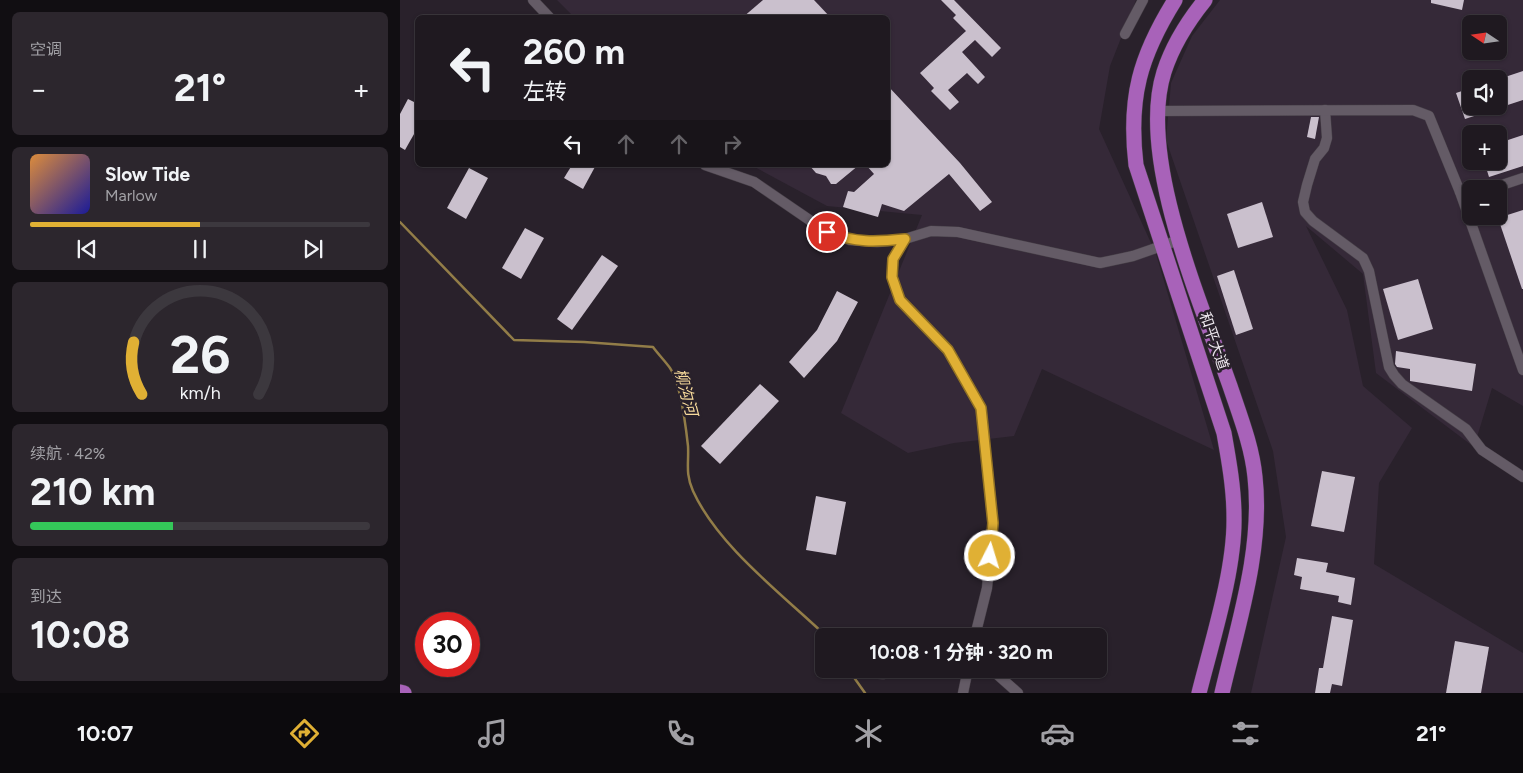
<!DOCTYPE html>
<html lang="zh">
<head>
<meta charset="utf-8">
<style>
  :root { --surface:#1f1920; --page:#2c262d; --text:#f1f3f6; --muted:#a1a0a5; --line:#3c383e; --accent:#e0b034 }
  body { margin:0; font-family:Figtree,"Noto Sans SC",sans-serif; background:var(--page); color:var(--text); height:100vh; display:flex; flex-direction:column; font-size:19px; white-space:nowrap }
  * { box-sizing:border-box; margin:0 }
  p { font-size:16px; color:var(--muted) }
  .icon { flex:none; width:28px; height:28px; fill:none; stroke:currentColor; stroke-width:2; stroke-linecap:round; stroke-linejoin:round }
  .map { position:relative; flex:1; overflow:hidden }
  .sheet { display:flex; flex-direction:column; gap:12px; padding:12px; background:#110e12; width:400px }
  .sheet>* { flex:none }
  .banner { position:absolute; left:15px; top:15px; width:475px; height:152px; border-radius:8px; box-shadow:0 1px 4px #0004,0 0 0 1px var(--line); background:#1f1920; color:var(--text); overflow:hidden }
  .needle { width:32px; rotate:283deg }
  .buttons { position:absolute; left:1062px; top:15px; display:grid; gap:10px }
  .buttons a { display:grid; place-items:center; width:45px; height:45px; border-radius:8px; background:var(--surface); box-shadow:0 1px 4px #0004,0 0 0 1px var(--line); font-size:25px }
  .speed { position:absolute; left:15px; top:612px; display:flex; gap:10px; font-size:25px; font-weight:700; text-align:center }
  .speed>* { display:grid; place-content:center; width:65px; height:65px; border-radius:50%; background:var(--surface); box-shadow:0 1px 4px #0004,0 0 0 1px var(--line); line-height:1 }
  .speed .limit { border:8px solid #d22; background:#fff; color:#111 }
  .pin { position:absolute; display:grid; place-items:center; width:42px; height:42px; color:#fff; margin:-21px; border:2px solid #fff; border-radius:50%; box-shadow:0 1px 5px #0007 }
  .me { position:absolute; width:55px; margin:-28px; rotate:5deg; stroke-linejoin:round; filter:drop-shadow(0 0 4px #0008) }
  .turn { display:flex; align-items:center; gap:18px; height:105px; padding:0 25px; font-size:22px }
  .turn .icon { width:65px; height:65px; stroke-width:2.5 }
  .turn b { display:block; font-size:35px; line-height:42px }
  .lanes { display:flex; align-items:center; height:48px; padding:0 25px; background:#0003; justify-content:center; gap:25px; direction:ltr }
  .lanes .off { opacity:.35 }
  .big { font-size:38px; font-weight:700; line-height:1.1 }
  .sheet .tile { flex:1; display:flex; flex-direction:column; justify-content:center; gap:8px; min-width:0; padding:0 18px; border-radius:8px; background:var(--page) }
  .sheet .dial { align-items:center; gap:0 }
  .dial svg { height:130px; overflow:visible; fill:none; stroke:var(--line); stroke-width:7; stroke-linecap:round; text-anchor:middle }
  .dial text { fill:var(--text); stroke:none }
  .song { display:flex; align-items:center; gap:15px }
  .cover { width:60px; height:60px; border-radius:8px; background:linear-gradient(135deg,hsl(30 70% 55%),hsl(240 70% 35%)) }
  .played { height:5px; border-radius:2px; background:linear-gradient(90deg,var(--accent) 50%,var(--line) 50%) }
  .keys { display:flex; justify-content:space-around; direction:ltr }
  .heat { display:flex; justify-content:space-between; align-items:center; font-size:28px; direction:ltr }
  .charge { height:8px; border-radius:4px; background:linear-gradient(90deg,#34c759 42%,var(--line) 0) }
  .trip { position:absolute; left:415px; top:628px; width:292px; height:50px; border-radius:8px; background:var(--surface); box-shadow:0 1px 4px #0004,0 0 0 1px var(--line); font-weight:700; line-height:50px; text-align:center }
  .tabs { display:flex; height:80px; justify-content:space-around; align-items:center; background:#0c0a0d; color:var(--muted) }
  .tabs .icon { width:35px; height:35px }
  .tabs .on { color:var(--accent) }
  .tabs b { font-size:22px; color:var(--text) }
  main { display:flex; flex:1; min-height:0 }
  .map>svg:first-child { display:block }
  .built { fill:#352938; fill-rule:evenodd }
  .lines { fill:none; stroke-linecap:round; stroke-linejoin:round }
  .stream { stroke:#927d48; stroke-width:2.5 }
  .building { fill:#cac0cd }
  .minor-casing { stroke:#463f47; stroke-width:11 }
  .highway-casing { stroke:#463f47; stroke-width:16 }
  .minor { stroke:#645b66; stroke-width:10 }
  .highway { stroke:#a862b9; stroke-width:15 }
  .route-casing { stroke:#927222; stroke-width:12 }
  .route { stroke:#e0b034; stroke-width:9 }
  .labels { text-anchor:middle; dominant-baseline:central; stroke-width:5; stroke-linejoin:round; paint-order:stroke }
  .street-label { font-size:15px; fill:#ece7ed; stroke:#29212b }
  .water-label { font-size:16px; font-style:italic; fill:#f8db9c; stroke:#29212b }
</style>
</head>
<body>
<main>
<section class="sheet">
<div class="tile"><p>空调</p>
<div class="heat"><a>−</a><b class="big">21°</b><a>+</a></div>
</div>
<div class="tile">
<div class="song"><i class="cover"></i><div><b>Slow Tide</b><p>Marlow</p></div></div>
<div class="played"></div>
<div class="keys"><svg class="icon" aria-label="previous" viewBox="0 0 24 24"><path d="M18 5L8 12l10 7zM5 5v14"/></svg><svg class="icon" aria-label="pause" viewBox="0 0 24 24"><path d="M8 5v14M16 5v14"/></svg><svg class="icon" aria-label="next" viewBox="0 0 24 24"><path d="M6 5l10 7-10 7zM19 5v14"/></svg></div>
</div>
<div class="tile dial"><svg viewBox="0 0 100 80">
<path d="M14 69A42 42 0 1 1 86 69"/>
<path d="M14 69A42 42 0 0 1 9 37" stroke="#e0b034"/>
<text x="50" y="56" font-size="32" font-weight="700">26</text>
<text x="50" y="72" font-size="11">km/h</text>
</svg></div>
<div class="tile"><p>续航 · 42%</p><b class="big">210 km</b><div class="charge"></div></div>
<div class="tile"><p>到达</p><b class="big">10:08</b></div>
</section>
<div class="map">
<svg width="1123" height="693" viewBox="0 0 1123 693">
  <rect width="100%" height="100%" fill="#29212b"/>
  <g class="built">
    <polygon points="157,0 736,0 710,66 699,129 756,254 814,450 642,369 614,436 554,443 508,453 441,413 522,215 427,206 351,165 488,165 488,18 174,17"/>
    <path d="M 820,0 L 1123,0 L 1123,406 L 1092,388 L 1074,447 L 976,373 L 963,274 L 906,226 L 947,310 L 963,386 L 1012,428 L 979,483 L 974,564 L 1123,653 L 1123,693 L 851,693 L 886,537 L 873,451 L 766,140 L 771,83 L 792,36 ZM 1071,24 L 1099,24 L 1099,51 L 1071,51 ZM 1071,79 L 1099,79 L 1099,106 L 1071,106 ZM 1071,134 L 1099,134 L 1099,161 L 1071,161 ZM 1071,189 L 1099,189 L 1099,216 L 1071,216 Z"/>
  </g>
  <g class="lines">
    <g class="stream">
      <path d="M 0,222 L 114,340 L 184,342 L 253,347 C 258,354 265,361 270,368 C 280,382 286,428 288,446 C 289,463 285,473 293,491 C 318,546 382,594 426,636"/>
      <polyline points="448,669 465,693"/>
    </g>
  </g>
  <g class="building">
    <polygon points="363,0 414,0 431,18 342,18"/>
    <polygon points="541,0 554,0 601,48 592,57 575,40 562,52 585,77 578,84 567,73 548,90 559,102 550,110 531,91 534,88 520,73 566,31 553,18 556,15"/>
    <polygon points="1031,0 1064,0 1062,10 1031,3"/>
    <polygon points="1123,71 1123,100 1065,119 1056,93 1071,88 1071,106 1099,106 1099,79"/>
    <polygon points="488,86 560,163 592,202 580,211 549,174 504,211 482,204 478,217 443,207 448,191 454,192 474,174 466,165 488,165"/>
    <polygon points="8,99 18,104 18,127 5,150 0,147 0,114"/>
    <polygon points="911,117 919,117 915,139 907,137"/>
    <polygon points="1123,135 1123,166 1089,177 1084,161 1099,161 1099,143"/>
    <polygon points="172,165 196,165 183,189 164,178"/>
    <polygon points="409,165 459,165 436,184 431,184 426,176 416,173"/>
    <polygon points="69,168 88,178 66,219 47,208"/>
    <polygon points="862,202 873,237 838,248 827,214"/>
    <polygon points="1123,210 1123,289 1122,289 1098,218"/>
    <polygon points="125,228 144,238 121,279 102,268"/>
    <polygon points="202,255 218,266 172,330 157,319"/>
    <polygon points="834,270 853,329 836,335 817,276"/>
    <polygon points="1018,279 1033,329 998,340 983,289"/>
    <polygon points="437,291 458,302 437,341 404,378 389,362 417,330"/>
    <polygon points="996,351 1076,364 1072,391 1010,381 1010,369 997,367 995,364"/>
    <polygon points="360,384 379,401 320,464 301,446"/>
    <polygon points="922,471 955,477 944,532 911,526"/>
    <polygon points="416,496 446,502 436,555 406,550"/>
    <polygon points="897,558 928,563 926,572 955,578 951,605 938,602 939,596 900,589 902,577 894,575"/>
    <polygon points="932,616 953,620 942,686 932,684 930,693 915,693 919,668 923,668"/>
    <polygon points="1055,641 1089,647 1081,693 1046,693"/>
  </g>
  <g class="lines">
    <g class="minor-casing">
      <g id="minor">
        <polyline points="133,0 150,18"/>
        <polyline points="725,34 743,0"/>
        <polyline points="925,110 927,138 924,148 915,159 907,185 903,202 905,212 913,221 963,258 969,271 989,367 994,375 1002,384 1066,429 1082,450 1123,477"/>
        <polyline points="758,111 1013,110 1029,116 1060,192 1071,194"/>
        <polyline points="305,165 354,182 427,232 450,240 477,242 505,239 531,231 558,232 700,263 733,256 779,240"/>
        <polyline points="1090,189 1123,178"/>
        <polyline points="1060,192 1123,370"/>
        <polyline points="505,239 493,259 492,277 500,300 548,350 581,408 593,523 587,588 575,636"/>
        <polyline points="458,634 458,636"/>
        <polyline points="557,636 561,634 563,636"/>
        <polyline points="471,669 473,673 483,674 496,669"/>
        <polyline points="591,669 618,693"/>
        <polyline points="563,693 568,669"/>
      </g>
    </g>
    <g class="highway-casing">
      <g id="highway">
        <path d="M 775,0 C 740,56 728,98 736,165 L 824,433 C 829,461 834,489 834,517 C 835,570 812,641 799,693"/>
        <path d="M 805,0 C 788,21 772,47 764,72 C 737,157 801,303 830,386 C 840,416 852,446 855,477 C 863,549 838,624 822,693"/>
        <polyline points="0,692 4,693"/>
      </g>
    </g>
    <use href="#minor" class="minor"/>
    <use href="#highway" class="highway"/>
  </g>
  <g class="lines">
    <g class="route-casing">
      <path id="route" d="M 427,232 C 456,243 475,242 505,239 L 493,259 L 492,277 L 500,300 L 548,350 L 581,408 L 593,523 L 590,556"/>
    </g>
    <use href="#route" class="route"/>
  </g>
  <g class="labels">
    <g class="street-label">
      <text transform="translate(814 341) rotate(71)">和平大道</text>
    </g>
    <g class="water-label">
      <text transform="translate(286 392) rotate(75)">柳沟河</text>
    </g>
  </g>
</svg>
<div class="buttons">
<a><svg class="needle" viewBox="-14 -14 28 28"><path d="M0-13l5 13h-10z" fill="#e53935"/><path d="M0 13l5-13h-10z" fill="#a1a0a5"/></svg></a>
<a><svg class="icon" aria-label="sound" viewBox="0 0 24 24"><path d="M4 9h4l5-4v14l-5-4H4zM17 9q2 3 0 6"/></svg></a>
<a>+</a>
<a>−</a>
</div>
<div class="speed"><div class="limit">30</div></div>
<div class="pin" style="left:427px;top:232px;background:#d93025"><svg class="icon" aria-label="arrive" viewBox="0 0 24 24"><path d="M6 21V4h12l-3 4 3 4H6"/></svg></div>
<svg class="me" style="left:590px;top:556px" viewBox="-20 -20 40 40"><circle r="17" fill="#e0b034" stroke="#fff" stroke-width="3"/><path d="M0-11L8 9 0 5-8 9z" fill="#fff"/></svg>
<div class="trip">10:08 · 1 分钟 · 320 m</div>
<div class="banner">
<div class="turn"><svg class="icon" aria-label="left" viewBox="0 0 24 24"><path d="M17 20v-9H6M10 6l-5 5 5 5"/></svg><div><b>260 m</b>左转</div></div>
<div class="lanes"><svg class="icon" aria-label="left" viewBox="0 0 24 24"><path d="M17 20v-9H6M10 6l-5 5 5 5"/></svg><svg class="icon off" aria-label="ahead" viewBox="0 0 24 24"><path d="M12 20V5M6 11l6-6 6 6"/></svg><svg class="icon off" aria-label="ahead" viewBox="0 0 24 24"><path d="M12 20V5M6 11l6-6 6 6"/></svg><svg class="icon off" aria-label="right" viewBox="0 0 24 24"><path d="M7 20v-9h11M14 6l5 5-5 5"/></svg></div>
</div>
</div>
</main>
<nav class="tabs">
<b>10:07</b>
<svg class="icon on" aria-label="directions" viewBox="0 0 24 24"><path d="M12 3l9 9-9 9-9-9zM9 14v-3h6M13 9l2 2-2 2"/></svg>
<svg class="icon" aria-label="music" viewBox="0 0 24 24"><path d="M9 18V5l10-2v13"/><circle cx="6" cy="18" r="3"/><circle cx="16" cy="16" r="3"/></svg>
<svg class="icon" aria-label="phone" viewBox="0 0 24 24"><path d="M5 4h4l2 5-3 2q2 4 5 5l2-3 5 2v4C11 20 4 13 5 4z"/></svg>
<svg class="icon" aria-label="climate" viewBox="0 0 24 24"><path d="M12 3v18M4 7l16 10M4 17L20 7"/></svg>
<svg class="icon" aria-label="car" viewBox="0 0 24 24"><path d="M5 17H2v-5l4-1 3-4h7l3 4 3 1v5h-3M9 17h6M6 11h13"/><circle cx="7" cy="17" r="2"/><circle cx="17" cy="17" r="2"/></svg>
<svg class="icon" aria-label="filters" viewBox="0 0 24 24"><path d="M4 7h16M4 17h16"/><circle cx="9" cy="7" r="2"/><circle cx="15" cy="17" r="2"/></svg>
<b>21°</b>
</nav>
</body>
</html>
